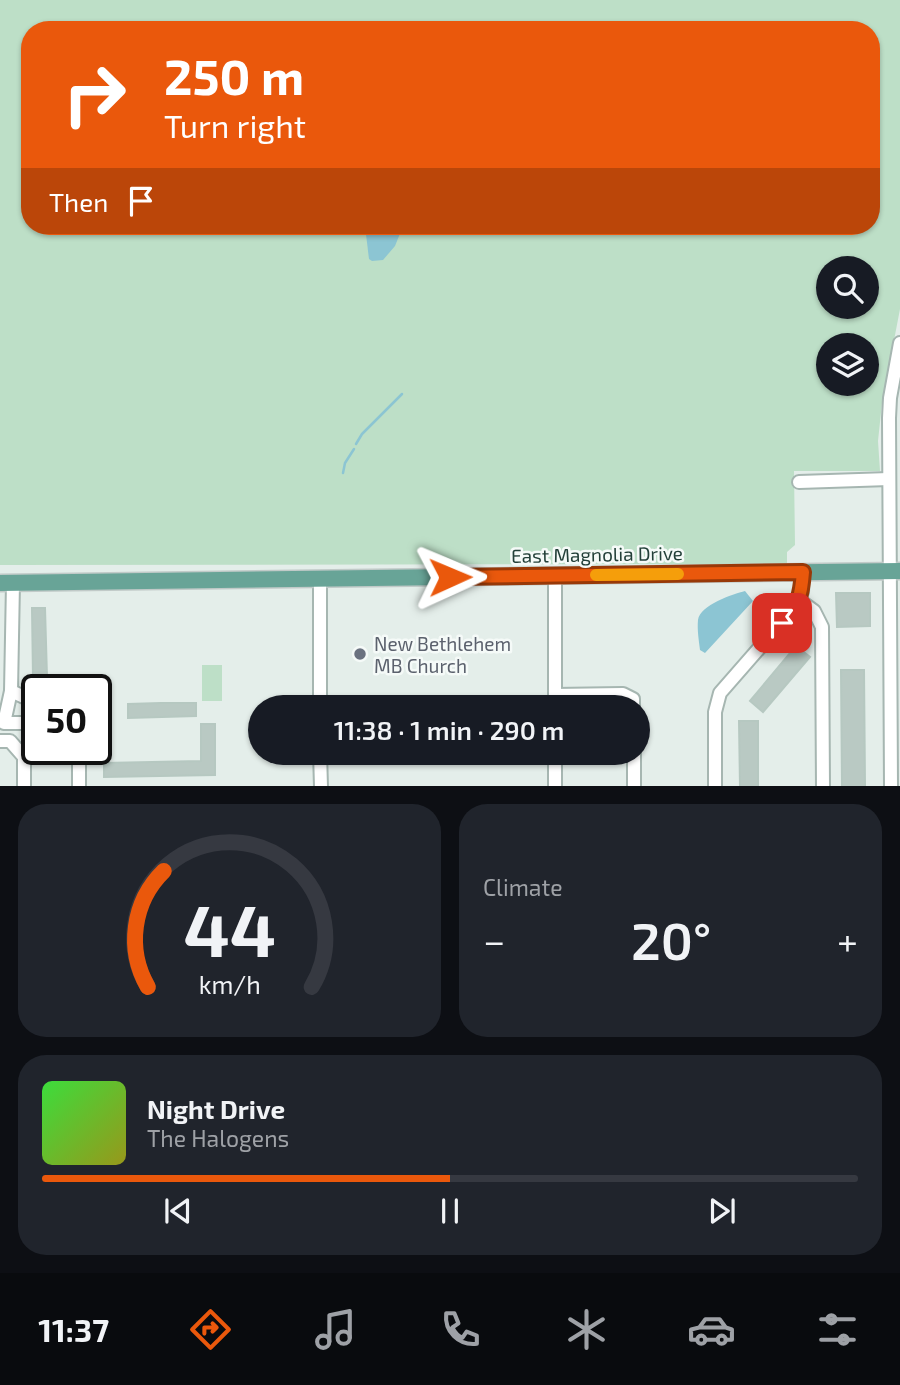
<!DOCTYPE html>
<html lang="en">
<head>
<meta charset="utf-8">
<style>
  :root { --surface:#171b24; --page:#20242c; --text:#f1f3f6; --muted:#9ea1a6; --line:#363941; --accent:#ea580c }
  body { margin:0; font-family:"Exo 2",sans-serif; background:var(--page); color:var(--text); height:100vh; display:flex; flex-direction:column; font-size:26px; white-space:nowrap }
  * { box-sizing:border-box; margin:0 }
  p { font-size:23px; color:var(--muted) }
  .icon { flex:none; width:38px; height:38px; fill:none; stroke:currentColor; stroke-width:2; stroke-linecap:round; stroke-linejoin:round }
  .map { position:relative; height:786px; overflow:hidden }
  .sheet { display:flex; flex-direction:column; gap:18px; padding:18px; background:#0d0f14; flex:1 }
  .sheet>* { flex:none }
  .hud { position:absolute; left:21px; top:21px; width:859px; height:214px; border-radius:28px; box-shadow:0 2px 5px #0004; background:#ea580c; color:#fff; overflow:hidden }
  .buttons { position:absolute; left:816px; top:256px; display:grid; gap:14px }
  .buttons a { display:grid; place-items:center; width:63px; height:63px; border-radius:50%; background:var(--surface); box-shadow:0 2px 5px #0004; font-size:35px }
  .speed { position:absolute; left:21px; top:674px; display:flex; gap:14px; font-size:35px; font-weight:700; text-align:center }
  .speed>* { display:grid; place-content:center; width:91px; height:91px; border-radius:50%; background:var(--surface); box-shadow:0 2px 5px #0004; line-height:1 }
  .speed .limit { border:4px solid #111; border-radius:10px; background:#fff; color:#111 }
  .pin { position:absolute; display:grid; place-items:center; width:60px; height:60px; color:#fff; margin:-30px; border-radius:14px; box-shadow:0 4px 10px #0006 }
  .me { position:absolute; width:77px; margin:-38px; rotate:89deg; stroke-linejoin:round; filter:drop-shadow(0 0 5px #0008) }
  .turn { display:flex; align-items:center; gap:24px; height:147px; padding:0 28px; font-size:32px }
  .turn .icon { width:91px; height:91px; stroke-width:2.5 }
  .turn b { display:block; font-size:49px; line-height:60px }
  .then { display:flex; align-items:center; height:66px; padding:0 28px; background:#0003; gap:14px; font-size:26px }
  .big { font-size:52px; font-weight:600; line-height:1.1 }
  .sheet .card { flex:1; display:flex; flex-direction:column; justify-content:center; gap:10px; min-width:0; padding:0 24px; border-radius:28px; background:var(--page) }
  .sheet .dial { align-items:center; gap:0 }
  .dial svg { height:182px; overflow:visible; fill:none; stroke:var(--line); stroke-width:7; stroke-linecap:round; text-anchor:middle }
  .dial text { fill:var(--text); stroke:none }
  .song { display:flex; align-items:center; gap:21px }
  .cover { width:84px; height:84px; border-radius:10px; background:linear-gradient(135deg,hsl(120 70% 55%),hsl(60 70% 35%)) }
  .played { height:7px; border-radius:4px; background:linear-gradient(90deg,var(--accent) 50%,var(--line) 50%) }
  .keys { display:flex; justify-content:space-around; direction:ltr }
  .heat { display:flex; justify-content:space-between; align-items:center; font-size:38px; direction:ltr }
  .sheet .tiles { flex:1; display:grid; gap:18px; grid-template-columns:1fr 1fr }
  .card:last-child { grid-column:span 2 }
  .trip { position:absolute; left:248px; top:695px; width:402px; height:70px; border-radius:35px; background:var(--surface); box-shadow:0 2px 5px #0004; font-weight:600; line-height:70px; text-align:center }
  .tabs { display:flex; height:112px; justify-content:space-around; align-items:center; background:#090b0e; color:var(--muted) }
  .tabs .icon { width:49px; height:49px }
  .tabs .on { color:var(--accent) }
  .tabs b { font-size:32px; color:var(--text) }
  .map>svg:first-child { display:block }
  .green { fill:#bddfc7; fill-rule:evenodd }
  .water { fill:#8cc5d3 }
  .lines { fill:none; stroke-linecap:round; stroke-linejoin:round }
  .stream { stroke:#8cc5d3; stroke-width:2.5 }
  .building { fill:#b9c9c3; stroke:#b6c8c1; stroke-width:2 }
  .minor-casing { stroke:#a6b6b1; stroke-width:16 }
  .major-casing { stroke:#c1cac8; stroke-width:19 }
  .minor { stroke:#fff; stroke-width:12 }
  .major { stroke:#68a497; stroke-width:16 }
  .route-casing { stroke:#983908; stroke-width:18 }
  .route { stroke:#ea580c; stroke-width:12 }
  .slow { stroke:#f59e0b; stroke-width:12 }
  .worship-dot { fill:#6b7280; stroke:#f5faf8; stroke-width:2.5 }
  .labels { text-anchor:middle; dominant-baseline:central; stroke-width:5; stroke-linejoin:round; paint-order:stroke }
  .street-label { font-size:19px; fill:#234039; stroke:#f5faf8 }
  .worship-label { font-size:19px; fill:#5b616d; stroke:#f5faf8; text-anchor:start }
</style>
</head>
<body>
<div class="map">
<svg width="900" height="787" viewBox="0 0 900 787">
  <rect width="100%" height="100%" fill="#e4eeea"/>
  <g class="green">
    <path d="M 0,0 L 900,0 L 900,309 L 882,403 L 878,441 L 880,471 L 794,471 L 795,545 L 787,552 L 787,564 L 0,565 ZM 30,30 L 872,30 L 872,226 L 30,226 ZM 828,268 L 866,268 L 866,306 L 828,306 ZM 828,345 L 866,345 L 866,383 L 828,383 Z"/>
    <rect x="202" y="665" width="20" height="36"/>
  </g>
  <g class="water">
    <polygon points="365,226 403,226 395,246 383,260 372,261 369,259"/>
    <path d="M 745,591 L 753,601 L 705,653 L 700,650 C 699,641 697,630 698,620 C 700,605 733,594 745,591 Z"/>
  </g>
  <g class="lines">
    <g class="stream">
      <polyline points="356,444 362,434 402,394"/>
      <polyline points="343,473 345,463 354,449"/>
    </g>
  </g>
  <g class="building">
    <polygon points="836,593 870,593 870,626 837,627"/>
    <polygon points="32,608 45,608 47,677 33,677"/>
    <polygon points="796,646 810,657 763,712 750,701"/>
    <polygon points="841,670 864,670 865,787 842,787"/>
    <polygon points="90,679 106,679 106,718 96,718 96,690 90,690"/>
    <polygon points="161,703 196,703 196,716 128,718 128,704"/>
    <polygon points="739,721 758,721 758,787 740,787"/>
    <polygon points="201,724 215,724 215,775 104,777 104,763 201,761"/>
  </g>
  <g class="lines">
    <g class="minor-casing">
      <g id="minor">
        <polyline points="799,482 889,479"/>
        <polyline points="555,575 555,707"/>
        <polyline points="320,578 320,707"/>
        <polyline points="13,583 11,691 4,723 30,723 37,719"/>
        <polyline points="799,600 814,611 822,627 823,787"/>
        <polyline points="11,691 37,703"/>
        <polyline points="555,695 623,694 633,699 633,707"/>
        <polyline points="0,741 10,741 24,757 24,787"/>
        <polyline points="79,749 79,787"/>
        <polyline points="320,752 321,787"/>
        <polyline points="555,752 555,787"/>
        <polyline points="634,752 634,787"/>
        <polyline points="715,787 715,712 720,693 797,605 802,592 803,572"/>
        <polyline points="891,787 889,418 890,398 900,343"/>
      </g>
    </g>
    <g class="major-casing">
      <polyline id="major" points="0,583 900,571"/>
    </g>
    <use href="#minor" class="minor"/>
    <use href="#major" class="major"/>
  </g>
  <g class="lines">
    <g class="route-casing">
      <path id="route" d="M 450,577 L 803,572 C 801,597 799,604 782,623"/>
    </g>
    <use href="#route" class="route"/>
    <polyline class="slow" points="596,575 678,574"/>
  </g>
  <circle class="worship-dot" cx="360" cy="654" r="7"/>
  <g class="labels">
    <g class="street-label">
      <text transform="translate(597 554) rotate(-1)">East Magnolia Drive</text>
    </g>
    <g class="worship-label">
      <text x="374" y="643">New Bethlehem<tspan x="374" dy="22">MB Church</tspan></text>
    </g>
  </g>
</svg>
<div class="buttons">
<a><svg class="icon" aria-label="search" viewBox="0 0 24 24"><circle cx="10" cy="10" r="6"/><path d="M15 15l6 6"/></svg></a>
<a><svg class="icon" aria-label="layers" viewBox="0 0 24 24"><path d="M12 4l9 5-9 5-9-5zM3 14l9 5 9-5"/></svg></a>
</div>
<div class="speed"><div class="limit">50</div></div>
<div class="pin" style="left:782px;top:623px;background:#d93025"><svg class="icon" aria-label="arrive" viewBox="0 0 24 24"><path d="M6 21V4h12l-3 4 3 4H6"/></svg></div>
<svg class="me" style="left:450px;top:577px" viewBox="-20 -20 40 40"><path d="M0-17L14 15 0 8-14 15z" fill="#ea580c" stroke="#fff" stroke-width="4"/></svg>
<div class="trip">11:38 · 1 min · 290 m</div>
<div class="hud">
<div class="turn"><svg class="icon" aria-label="right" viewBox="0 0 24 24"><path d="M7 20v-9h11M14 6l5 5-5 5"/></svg><div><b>250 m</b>Turn right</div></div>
<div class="then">Then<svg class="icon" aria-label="arrive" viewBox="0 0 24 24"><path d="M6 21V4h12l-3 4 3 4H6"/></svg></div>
</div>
</div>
<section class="sheet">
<div class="tiles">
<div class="card dial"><svg viewBox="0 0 100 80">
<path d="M14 69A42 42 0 1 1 86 69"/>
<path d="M14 69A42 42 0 0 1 21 18" stroke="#ea580c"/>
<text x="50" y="56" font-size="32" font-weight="700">44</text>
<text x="50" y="72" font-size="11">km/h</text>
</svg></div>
<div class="card"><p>Climate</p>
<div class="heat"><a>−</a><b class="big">20°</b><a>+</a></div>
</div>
<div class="card">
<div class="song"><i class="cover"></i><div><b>Night Drive</b><p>The Halogens</p></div></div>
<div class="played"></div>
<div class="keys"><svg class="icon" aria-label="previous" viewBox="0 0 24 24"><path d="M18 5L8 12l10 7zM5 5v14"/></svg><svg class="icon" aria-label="pause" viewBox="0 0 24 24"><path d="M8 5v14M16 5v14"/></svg><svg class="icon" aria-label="next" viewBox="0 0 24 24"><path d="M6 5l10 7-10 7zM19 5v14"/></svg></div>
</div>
</div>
</section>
<nav class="tabs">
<b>11:37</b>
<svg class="icon on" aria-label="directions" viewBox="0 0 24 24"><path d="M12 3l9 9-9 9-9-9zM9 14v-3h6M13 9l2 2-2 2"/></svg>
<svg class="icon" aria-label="music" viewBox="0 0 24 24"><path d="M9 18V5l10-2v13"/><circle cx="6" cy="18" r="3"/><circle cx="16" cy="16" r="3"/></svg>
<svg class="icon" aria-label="phone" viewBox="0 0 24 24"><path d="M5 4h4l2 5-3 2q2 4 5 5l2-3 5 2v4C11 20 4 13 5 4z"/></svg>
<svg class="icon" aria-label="climate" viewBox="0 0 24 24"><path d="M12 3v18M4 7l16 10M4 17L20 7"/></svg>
<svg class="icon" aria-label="car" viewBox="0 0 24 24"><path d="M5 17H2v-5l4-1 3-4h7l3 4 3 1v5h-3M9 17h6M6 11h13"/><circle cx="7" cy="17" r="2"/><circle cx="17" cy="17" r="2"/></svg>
<svg class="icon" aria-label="filters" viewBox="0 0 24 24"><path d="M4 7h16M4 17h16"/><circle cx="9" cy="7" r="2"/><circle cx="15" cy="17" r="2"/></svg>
</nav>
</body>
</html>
